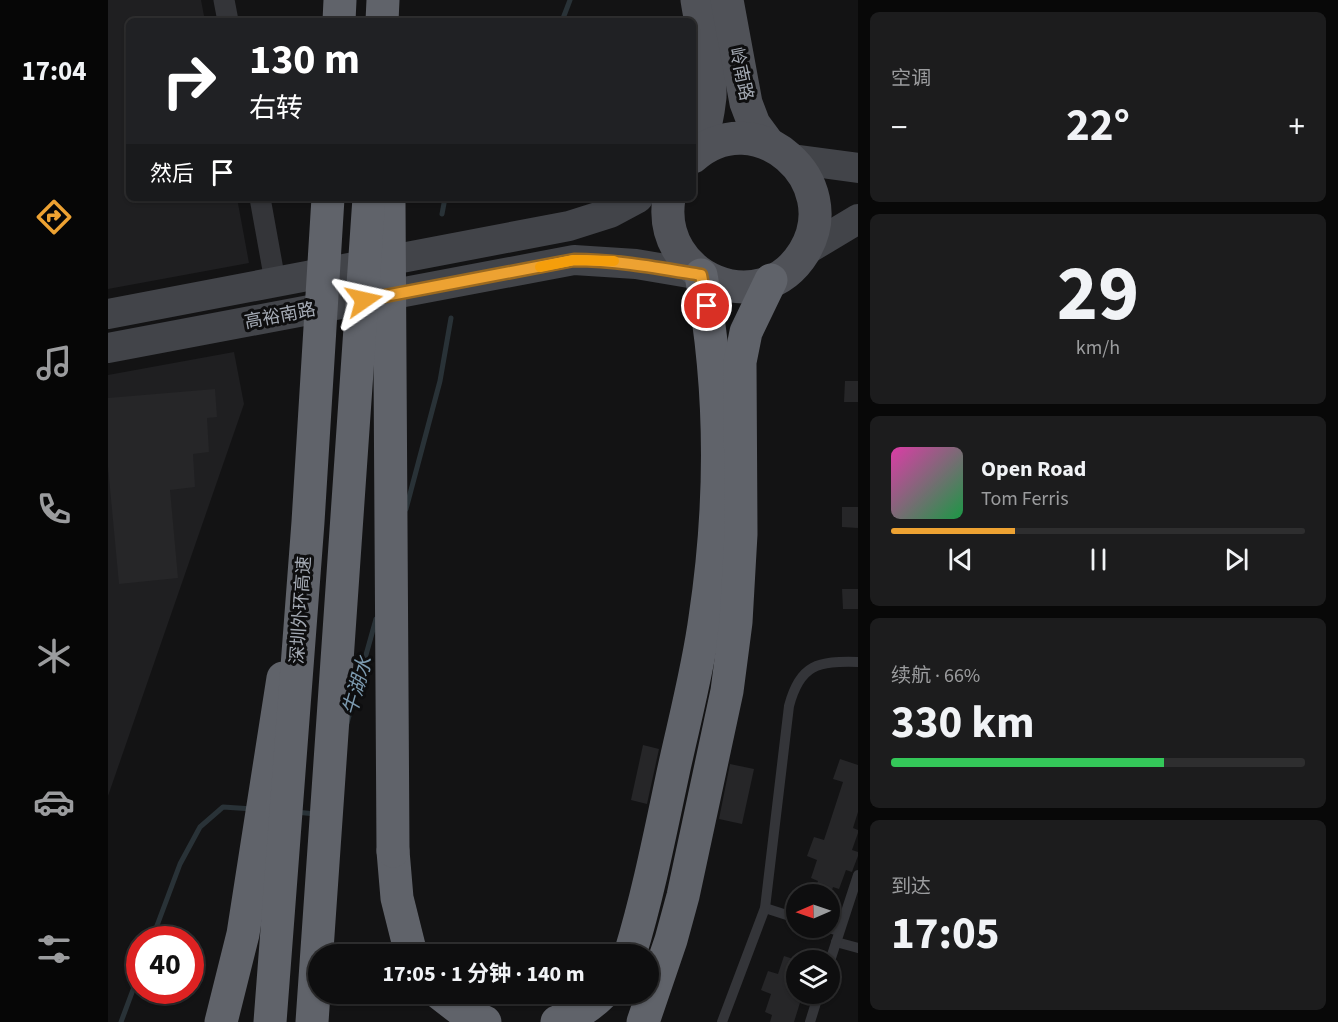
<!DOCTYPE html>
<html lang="zh">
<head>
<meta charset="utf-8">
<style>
  :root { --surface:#0e0e0f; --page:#1c1c1d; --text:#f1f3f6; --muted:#9b9c9e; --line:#2e2e2f; --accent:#eda232 }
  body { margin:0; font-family:"Source Sans 3","Noto Sans SC",sans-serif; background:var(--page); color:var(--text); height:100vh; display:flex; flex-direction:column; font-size:22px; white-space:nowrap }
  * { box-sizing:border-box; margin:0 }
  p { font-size:20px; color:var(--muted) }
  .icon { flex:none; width:33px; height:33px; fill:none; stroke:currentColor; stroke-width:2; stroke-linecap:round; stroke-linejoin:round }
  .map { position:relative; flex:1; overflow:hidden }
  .drawer { display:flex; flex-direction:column; gap:12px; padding:12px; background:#080808; width:480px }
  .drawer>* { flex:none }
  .hud { position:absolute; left:18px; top:18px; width:570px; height:183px; border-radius:9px; box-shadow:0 2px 4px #0004,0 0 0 2px var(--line); background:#202124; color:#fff; overflow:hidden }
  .needle { width:39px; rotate:268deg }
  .fabs { position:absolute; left:678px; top:884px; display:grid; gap:12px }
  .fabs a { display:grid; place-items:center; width:54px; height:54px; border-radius:50%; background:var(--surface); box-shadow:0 2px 4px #0004,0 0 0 2px var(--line); font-size:30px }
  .speed { position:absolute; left:18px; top:926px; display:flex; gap:12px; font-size:30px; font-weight:700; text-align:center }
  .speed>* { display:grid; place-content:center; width:78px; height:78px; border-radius:50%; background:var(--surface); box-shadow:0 2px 4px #0004,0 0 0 2px var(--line); line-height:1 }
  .speed .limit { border:9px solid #d22; background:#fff; color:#111 }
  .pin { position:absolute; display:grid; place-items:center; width:51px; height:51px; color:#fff; margin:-26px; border:3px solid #fff; border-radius:50%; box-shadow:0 2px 6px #0007 }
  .me { position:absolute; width:66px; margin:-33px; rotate:79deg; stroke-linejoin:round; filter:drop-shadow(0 0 4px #0008) }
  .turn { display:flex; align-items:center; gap:21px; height:126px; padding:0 24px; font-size:27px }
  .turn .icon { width:78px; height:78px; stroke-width:2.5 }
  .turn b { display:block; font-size:42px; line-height:51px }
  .then { display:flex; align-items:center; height:57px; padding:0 24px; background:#0003; gap:12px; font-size:22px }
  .big { font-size:45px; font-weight:700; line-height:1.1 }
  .drawer .widget { flex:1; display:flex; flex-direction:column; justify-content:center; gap:9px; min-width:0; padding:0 21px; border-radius:9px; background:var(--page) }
  .drawer .dial { align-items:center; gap:0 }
  .dial b { font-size:78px; line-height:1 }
  .song { display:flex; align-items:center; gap:18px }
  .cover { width:72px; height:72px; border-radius:9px; background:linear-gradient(135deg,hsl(320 70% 55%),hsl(140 70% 35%)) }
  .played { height:6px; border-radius:3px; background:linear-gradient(90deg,var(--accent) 30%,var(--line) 30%) }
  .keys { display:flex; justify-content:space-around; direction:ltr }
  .heat { display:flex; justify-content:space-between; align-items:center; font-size:33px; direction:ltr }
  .charge { height:9px; border-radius:4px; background:linear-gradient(90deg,#34c759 66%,var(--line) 0) }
  .trip { position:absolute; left:200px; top:944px; width:351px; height:60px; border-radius:30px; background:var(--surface); box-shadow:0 2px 4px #0004,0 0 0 2px var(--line); font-weight:700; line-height:60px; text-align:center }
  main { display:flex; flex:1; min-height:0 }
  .menu { display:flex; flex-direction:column; width:108px; justify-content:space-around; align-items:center; background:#060606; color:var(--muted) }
  .menu .icon { width:42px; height:42px }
  .menu .selected { color:var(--accent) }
  .menu b { font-size:27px; color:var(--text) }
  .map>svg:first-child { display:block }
  .built { fill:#1f1f21 }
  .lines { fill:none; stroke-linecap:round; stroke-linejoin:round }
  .stream { stroke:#293237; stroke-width:5 }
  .building { fill:#262628 }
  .lane { stroke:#343539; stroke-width:10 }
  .street { stroke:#343539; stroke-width:21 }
  .secondary { stroke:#424449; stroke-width:30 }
  .primary { stroke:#505258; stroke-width:33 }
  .highway { stroke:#60636a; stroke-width:33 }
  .highway-bridge { stroke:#60636a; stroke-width:33 }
  .route-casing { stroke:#9a6920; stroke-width:15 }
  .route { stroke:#eda232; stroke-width:10 }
  .slow { stroke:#f59e0b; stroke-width:10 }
  .labels { text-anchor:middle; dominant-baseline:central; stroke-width:6; stroke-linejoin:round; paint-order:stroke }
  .street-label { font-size:18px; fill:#a4aab4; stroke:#0e0e0f }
  .water-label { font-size:20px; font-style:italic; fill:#7c9aaf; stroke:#0e0e0f }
</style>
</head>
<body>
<main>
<nav class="menu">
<b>17:04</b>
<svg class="icon selected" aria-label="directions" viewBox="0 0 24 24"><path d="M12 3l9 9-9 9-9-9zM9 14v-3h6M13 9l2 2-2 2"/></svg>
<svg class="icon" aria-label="music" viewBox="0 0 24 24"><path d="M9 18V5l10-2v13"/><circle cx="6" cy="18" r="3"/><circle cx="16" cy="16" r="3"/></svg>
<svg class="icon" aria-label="phone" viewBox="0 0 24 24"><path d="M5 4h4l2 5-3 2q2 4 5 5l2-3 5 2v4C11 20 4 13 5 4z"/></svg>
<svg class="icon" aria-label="climate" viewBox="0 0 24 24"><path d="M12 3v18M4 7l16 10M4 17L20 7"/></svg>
<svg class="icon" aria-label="car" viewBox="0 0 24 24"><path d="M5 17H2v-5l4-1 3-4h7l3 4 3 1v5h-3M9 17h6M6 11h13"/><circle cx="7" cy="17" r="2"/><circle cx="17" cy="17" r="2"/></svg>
<svg class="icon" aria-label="filters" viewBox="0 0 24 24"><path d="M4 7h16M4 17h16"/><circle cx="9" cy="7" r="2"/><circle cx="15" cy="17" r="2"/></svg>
</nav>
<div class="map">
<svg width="750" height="1022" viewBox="0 0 750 1022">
  <rect width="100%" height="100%" fill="#131314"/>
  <g class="built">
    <polygon points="0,0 93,0 97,21 21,21 21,198 129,198 141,263 0,289"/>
    <polygon points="126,352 136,404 0,796 0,375"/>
  </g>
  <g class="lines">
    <g class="stream">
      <polyline points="454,21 462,0"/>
      <polyline points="334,214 337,198"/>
      <polyline points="298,509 332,381 343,318"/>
      <polyline points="239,723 268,619"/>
      <polyline points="187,812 208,814"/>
      <polyline points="44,939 72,864 92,827 115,807 145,809"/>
      <polyline points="13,1022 32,971"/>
    </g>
  </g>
  <g class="building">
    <polygon points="737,381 750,381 750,402 736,402"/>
    <polygon points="107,389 109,417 99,418 101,452 85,454 87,487 62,490 70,578 11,584 0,467 0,398"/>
    <polygon points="734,507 750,507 750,528 734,527"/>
    <polygon points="734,589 750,589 750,609 735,609"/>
    <polygon points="535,745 551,749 539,804 523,800"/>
    <polygon points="732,759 750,765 750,812 745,828 750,830 750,833 744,850 750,852 750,856 745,869 744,872 738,870 731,889 725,887 722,896 722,894 707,891 710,881 703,878 709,860 699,856 706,837 716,840 722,822 735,782 725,779"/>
    <polygon points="622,764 646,769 634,824 611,819"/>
    <polygon points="676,956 688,960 688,993 695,993 686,1022 662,1022 664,1015 657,1012 663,994 653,990 660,971 670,974"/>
  </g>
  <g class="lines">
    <g class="lane">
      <polyline points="657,908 688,918"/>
      <polyline points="717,927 731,931"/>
      <polyline points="728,942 750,948"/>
      <polyline points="722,961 750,875"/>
      <path d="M 614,1022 L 657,908 L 681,706 C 692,664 710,661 750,662"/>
      <polyline points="702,1022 711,993"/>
    </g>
    <g class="street">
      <polyline points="116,0 120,21"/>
      <polyline points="152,198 167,281"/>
    </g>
    <g class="secondary">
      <polyline points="684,159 750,168"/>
      <polyline points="695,252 750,219"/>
      <polyline points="0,314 461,226 502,213 530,198"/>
      <polyline points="0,348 466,260 528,264 593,275"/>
    </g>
    <g class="primary">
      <path d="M 589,0 C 594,32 603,65 602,97 C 600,116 596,134 590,152"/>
      <polyline points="619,0 638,103 646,124 660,143"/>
      <path d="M 561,198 C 548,278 653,322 696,252 C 739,181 647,101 585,157"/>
    </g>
    <g class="highway">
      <polyline points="231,21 232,0"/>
      <polyline points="274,21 275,0"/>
      <polyline points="285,851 289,898 303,954"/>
      <path d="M 522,954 C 540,895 552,834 565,773 C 576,722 590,670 597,618 C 614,505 614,387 593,275"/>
      <polyline points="331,993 357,1013 377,1022"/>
      <polyline points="113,1022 135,934 175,678"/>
      <path d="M 449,1022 C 467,1016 482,1006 495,993"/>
      <polyline points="535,1022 563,940 575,896 619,691 628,622 633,534 632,362 638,332 663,280"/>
    </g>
    <g class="highway-bridge">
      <polyline points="281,202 285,851"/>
      <polyline points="162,1022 200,522 220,198"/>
      <polyline points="204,1022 261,198"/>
    </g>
  </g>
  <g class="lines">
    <g class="route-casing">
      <path id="route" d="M 256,300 L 466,260 C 509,260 551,268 593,275 L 599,306"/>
    </g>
    <use href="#route" class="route"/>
    <polyline class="slow" points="432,267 466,260 506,261"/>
  </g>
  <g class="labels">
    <g class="street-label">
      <text transform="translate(633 74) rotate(78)">岭南路</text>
      <text transform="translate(172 316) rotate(-11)">高裕南路</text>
      <text transform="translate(193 610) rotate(-86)">深圳外环高速</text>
    </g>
    <g class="water-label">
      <text transform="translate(250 686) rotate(-74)">牛湖水</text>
    </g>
  </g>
</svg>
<div class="fabs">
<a><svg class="needle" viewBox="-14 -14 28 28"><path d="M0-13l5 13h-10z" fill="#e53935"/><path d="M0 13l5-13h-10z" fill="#9b9c9e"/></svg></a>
<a><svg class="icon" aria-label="layers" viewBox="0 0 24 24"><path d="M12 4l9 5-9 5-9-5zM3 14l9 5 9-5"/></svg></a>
</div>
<div class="speed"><div class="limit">40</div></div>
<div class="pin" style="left:599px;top:306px;background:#d93025"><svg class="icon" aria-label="arrive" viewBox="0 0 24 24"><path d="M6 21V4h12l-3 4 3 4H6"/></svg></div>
<svg class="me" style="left:256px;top:300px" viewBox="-20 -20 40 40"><path d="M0-17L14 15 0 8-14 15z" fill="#eda232" stroke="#fff" stroke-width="4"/></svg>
<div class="trip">17:05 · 1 分钟 · 140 m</div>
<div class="hud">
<div class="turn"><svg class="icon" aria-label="right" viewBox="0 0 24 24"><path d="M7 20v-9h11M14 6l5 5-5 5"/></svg><div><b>130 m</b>右转</div></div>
<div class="then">然后<svg class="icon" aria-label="arrive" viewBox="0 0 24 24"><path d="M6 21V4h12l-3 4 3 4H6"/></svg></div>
</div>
</div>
<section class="drawer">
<div class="widget"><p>空调</p>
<div class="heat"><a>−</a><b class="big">22°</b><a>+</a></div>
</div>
<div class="widget dial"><b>29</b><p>km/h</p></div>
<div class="widget">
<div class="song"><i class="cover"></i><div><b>Open Road</b><p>Tom Ferris</p></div></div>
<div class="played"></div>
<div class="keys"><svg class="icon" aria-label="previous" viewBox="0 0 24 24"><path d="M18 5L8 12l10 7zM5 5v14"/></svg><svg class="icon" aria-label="pause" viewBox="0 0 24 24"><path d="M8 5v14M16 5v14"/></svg><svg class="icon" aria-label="next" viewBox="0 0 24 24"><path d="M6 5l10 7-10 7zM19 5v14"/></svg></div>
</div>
<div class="widget"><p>续航 · 66%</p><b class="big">330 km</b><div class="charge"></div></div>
<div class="widget"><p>到达</p><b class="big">17:05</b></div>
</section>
</main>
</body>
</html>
